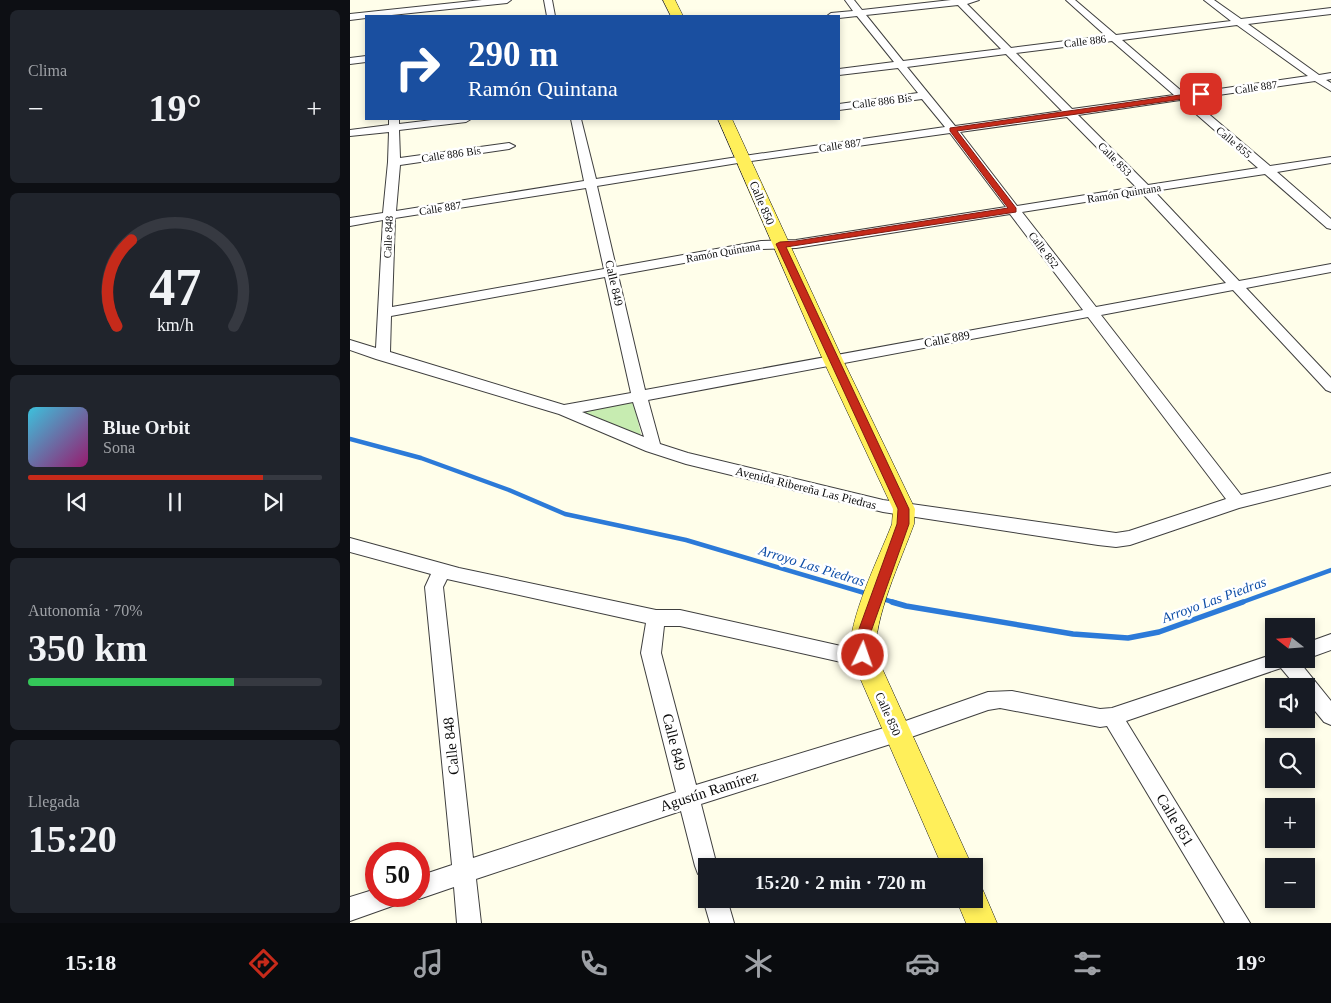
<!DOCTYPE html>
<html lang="es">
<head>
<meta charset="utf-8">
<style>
  :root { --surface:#171b24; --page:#20242c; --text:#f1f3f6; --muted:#9ea1a6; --line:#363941; --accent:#c62a1a }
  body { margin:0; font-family:Georgia,serif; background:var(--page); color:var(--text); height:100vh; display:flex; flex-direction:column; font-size:19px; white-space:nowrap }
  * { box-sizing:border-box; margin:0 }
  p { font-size:16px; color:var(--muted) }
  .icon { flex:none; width:28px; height:28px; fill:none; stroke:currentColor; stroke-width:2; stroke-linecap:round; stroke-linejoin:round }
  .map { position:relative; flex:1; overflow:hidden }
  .side { display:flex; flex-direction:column; gap:10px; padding:10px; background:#0d0f14; width:350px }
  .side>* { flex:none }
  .guide { position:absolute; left:15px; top:15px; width:475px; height:105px; border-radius:0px; box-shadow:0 2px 8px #0003; background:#1a4fa0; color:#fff; overflow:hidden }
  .needle { width:32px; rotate:287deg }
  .buttons { position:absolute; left:915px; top:618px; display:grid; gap:10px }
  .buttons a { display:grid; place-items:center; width:50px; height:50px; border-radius:0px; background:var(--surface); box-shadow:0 2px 8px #0003; font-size:25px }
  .speed { position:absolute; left:15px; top:842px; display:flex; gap:10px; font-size:25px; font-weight:700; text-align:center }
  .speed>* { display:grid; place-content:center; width:65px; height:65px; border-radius:50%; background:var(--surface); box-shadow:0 2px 8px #0003; line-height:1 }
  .speed .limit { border:8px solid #d22; background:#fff; color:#111 }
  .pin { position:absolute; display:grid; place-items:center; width:42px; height:42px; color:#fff; margin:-21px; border-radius:10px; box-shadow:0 2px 8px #0006 }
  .me { position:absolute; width:55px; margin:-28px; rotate:3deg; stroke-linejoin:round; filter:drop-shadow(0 0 4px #0008) }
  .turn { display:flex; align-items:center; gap:18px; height:105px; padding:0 20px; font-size:22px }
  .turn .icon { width:65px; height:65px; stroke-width:2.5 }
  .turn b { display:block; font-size:35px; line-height:42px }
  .big { font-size:38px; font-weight:800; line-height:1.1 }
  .side .tile { flex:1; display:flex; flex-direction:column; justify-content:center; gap:8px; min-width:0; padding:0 18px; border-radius:8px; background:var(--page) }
  .side .dial { align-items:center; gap:0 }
  .dial svg { height:130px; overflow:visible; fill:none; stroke:var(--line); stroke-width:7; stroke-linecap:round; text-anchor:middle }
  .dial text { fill:var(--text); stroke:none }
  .song { display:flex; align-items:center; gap:15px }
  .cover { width:60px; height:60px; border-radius:8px; background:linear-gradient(135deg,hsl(190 70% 55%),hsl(320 70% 35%)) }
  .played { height:5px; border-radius:2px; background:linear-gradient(90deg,var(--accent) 80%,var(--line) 80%) }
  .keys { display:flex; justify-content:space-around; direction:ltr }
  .heat { display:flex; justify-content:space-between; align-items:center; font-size:28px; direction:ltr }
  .charge { height:8px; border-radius:4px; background:linear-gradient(90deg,#34c759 70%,var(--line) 0) }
  .trip { position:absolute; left:348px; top:858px; width:285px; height:50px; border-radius:0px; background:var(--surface); box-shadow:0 2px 8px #0003; font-weight:800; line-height:50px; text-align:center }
  .tab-bar { display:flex; height:80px; justify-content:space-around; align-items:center; background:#090b0e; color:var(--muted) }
  .tab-bar .icon { width:35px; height:35px }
  .tab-bar .active { color:var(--accent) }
  .tab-bar b { font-size:22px; color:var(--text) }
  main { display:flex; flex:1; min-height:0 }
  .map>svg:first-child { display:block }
  .green { fill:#c7ecb1 }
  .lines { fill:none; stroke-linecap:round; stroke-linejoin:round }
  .stream-far1 { stroke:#2c7ad8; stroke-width:4.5 }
  .stream { stroke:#2c7ad8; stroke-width:5.5 }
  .minor-casing { stroke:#3f3f3f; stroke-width:2 }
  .major-casing { stroke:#1d1d1d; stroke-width:1 }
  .minor { fill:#fff; fill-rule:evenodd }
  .major { fill:#ffef5a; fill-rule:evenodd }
  .route { fill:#c62a1a; stroke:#811b11 }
  .labels { text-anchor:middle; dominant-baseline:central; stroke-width:5; stroke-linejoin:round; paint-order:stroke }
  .far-street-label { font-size:11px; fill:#0c0c0c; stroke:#fff }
  .street-label { font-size:12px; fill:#0c0c0c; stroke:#fff }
  .water-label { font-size:14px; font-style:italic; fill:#0c4ca6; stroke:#fff }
  .near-street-label { font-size:15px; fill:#0c0c0c; stroke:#fff }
</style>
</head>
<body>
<main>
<section class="side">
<div class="tile"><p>Clima</p>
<div class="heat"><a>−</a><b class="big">19°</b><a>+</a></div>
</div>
<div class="tile dial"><svg viewBox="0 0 100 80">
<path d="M14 69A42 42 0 1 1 86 69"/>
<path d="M14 69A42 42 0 0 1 23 16" stroke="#c62a1a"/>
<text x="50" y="56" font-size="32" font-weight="700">47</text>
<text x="50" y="72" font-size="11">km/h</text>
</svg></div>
<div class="tile">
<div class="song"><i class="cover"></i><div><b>Blue Orbit</b><p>Sona</p></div></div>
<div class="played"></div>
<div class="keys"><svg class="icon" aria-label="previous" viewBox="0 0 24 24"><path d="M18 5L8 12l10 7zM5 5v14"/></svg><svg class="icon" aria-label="pause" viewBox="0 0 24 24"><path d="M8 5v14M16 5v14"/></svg><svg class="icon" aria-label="next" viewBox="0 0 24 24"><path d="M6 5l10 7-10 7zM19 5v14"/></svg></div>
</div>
<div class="tile"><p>Autonomía · 70%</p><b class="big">350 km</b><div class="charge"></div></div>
<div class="tile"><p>Llegada</p><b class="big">15:20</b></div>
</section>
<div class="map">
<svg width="981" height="923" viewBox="0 0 981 923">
  <rect width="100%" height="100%" fill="#fffeea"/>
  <polygon class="green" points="283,400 291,434 287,436 227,410"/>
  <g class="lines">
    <g class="stream-far1">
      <polyline points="0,439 71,458 159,490 215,514 336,540 518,594"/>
      <polyline points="530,598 546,603"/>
      <polyline points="890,603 981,570"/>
    </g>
    <polyline class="stream" points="542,602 556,606 723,634 778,638 809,632 893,602"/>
    <g class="minor-casing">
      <g id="minor">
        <polygon points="132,0 161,0 157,3 32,16 16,16 16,18 0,20 0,14"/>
        <polygon points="194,0 202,0 205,16 197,16"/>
        <path d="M 495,0 L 504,0 L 512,10 L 601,0 L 629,0 L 617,4 L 661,48 L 756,36 L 716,0 L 725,0 L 766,35 L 881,21 L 854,0 L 864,0 L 891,19 L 981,8 L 981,14 L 898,24 L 969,75 L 981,73 L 981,79 L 976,80 L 981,83 L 981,91 L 965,81 L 841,99 L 920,166 L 981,157 L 981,163 L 927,172 L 981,219 L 981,229 L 977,228 L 915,174 L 804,191 L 889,281 L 981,264 L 981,272 L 896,288 L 981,378 L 981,392 L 976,390 L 883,290 L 751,315 L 891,495 L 981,473 L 981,485 L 889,508 L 780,545 L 766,547 L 748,545 L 533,512 L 336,464 L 296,451 L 209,414 L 26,359 L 0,350 L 0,340 L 26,348 L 33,220 L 0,226 L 0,218 L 33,213 L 38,162 L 39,132 L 0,136 L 0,130 L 39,125 L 39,119 L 49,119 L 49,124 L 91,119 L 121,119 L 116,122 L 49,130 L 50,158 L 159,143 L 165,146 L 159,149 L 50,165 L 46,211 L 234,181 L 221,119 L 231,119 L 246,179 L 394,156 L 595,127 L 572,99 L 489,110 L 489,104 L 568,93 L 548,68 L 489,75 L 489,69 L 544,62 L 507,16 L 489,18 L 489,16 L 477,16 L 481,13 L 503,11 ZM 608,5 L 651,49 L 553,61 L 516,15 ZM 887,25 L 958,76 L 835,94 L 772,40 ZM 762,41 L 824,95 L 722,109 L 666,53 ZM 656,54 L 712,111 L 605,126 L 557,67 ZM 830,100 L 908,168 L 798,185 L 728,115 ZM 717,117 L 786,187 L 667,206 L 610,132 ZM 600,133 L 656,207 L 446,240 L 411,241 L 266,267 L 247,186 L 394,162 ZM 236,188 L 254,269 L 42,307 L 45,218 ZM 792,193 L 876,283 L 746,307 L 672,212 ZM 660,214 L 733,310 L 295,390 L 268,275 L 411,249 L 446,248 ZM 255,277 L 281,393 L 214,405 L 40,352 L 41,316 ZM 738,317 L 876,499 L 779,531 L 766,533 L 533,500 L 338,453 L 310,444 L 298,400 ZM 283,402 L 294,437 L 232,412 Z"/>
        <polygon points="16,56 16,62 0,64 0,58"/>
        <path d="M 0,538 L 109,568 L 306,610 L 330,610 L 491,646 L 513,647 L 520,649 L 523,655 L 520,661 L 513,663 L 491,662 L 330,626 L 314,626 L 311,653 L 346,785 L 547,724 L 638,692 L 662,691 L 750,709 L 762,708 L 924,654 L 924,659 L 947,659 L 981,701 L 981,725 L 974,722 L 956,700 L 956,686 L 946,686 L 931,668 L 776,721 L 900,923 L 875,923 L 757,726 L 750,727 L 650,708 L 638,710 L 547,742 L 351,804 L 367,866 L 356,866 L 356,877 L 348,874 L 345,866 L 331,811 L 126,879 L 131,923 L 107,923 L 104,887 L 69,899 L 64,896 L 69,896 L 69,876 L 102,865 L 75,587 L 81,574 L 0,552 ZM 97,579 L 296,623 L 291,653 L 326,792 L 123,858 L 93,587 Z"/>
        <polygon points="981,634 981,650 956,659 955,659 956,643"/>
        <polygon points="26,889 26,896 51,896 48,904 0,921 0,897"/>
        <polygon points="356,892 356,899 377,899 384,923 360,923 353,899"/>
      </g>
    </g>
    <g class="major-casing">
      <g id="major">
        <polygon points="313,0 325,0 333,16 321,16"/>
        <path d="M 368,119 L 382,119 L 493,360 L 565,509 L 564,524 C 551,560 523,619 526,655 L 622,866 L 592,866 L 500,655 C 498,619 528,560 542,524 L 543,509 L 473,360 Z"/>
        <polygon points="624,885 632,888 647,923 616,923 606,899 624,899"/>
      </g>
    </g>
    <use href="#minor" class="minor"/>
    <use href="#major" class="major"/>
  </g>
  <polygon class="route" points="851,92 854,93 854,96 607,131 666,208 666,212 436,247 559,509 559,524 518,640 520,655 518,659 513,661 508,659 505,640 547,524 548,509 426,244 430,242 446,241 658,208 600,131 600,128"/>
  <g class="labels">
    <g class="far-street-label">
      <text transform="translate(735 41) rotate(-7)">Calle 886</text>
      <text transform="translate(906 87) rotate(-8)">Calle 887</text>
      <text transform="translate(532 101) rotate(-7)">Calle 886 Bis</text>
      <text transform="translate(884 142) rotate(40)">Calle 855</text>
      <text transform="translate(490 145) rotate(-8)">Calle 887</text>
      <text transform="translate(101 154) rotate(-8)">Calle 886 Bis</text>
      <text transform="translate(765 159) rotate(45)">Calle 853</text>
      <text transform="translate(774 193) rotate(-9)">Ramón Quintana</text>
      <text transform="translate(90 208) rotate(-9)">Calle 887</text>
      <text transform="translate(38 237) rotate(-87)">Calle 848</text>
      <text transform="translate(694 250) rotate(53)">Calle 852</text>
      <text transform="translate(373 252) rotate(-10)">Ramón Quintana</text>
    </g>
    <g class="street-label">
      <text transform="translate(412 203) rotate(67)">Calle 850</text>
      <text transform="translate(264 283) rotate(77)">Calle 849</text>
      <text transform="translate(597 339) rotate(-11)">Calle 889</text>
      <text transform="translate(456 488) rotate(14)">Avenida Ribereña Las Piedras</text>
      <text transform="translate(538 714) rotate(66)">Calle 850</text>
    </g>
    <g class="water-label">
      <text transform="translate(462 566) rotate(17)">Arroyo Las Piedras</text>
      <text transform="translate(864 600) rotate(-20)">Arroyo Las Piedras</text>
    </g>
    <g class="near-street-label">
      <text transform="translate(324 742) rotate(76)">Calle 849</text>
      <text transform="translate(101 746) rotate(-96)">Calle 848</text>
      <text transform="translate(359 791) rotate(-18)">Agustín Ramírez</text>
      <text transform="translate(825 820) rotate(59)">Calle 851</text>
    </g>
  </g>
</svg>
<div class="buttons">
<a><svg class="needle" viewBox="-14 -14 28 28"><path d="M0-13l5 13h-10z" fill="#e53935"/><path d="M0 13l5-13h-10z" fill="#9ea1a6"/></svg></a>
<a><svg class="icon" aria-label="sound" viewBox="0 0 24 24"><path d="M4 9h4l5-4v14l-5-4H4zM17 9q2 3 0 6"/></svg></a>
<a><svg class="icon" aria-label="search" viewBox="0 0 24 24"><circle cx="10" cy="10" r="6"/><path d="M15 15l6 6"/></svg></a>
<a>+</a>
<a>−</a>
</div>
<div class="speed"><div class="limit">50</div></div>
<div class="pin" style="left:851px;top:94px;background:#d93025"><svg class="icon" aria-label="arrive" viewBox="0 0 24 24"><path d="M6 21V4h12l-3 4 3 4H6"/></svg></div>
<svg class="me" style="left:513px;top:655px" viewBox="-20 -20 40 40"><circle r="17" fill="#c62a1a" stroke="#fff" stroke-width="3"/><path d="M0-11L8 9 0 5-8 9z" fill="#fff"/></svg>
<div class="trip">15:20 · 2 min · 720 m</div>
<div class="guide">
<div class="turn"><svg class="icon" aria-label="right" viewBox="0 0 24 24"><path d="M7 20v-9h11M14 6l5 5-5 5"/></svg><div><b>290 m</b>Ramón Quintana</div></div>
</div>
</div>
</main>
<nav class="tab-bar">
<b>15:18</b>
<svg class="icon active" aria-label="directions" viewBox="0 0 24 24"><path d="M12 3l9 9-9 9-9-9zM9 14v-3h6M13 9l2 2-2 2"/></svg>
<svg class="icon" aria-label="music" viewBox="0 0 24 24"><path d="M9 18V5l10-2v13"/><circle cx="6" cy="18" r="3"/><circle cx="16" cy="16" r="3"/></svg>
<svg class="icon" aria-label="phone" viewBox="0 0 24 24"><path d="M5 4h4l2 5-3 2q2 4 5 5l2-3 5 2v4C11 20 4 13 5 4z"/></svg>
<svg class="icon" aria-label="climate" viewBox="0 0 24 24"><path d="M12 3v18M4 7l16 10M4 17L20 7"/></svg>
<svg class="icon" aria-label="car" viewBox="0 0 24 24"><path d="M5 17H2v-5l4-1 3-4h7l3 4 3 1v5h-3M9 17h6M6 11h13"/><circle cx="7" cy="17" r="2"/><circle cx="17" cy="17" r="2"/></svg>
<svg class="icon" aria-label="filters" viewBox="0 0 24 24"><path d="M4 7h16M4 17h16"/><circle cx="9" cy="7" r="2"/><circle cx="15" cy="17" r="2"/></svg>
<b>19°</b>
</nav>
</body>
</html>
